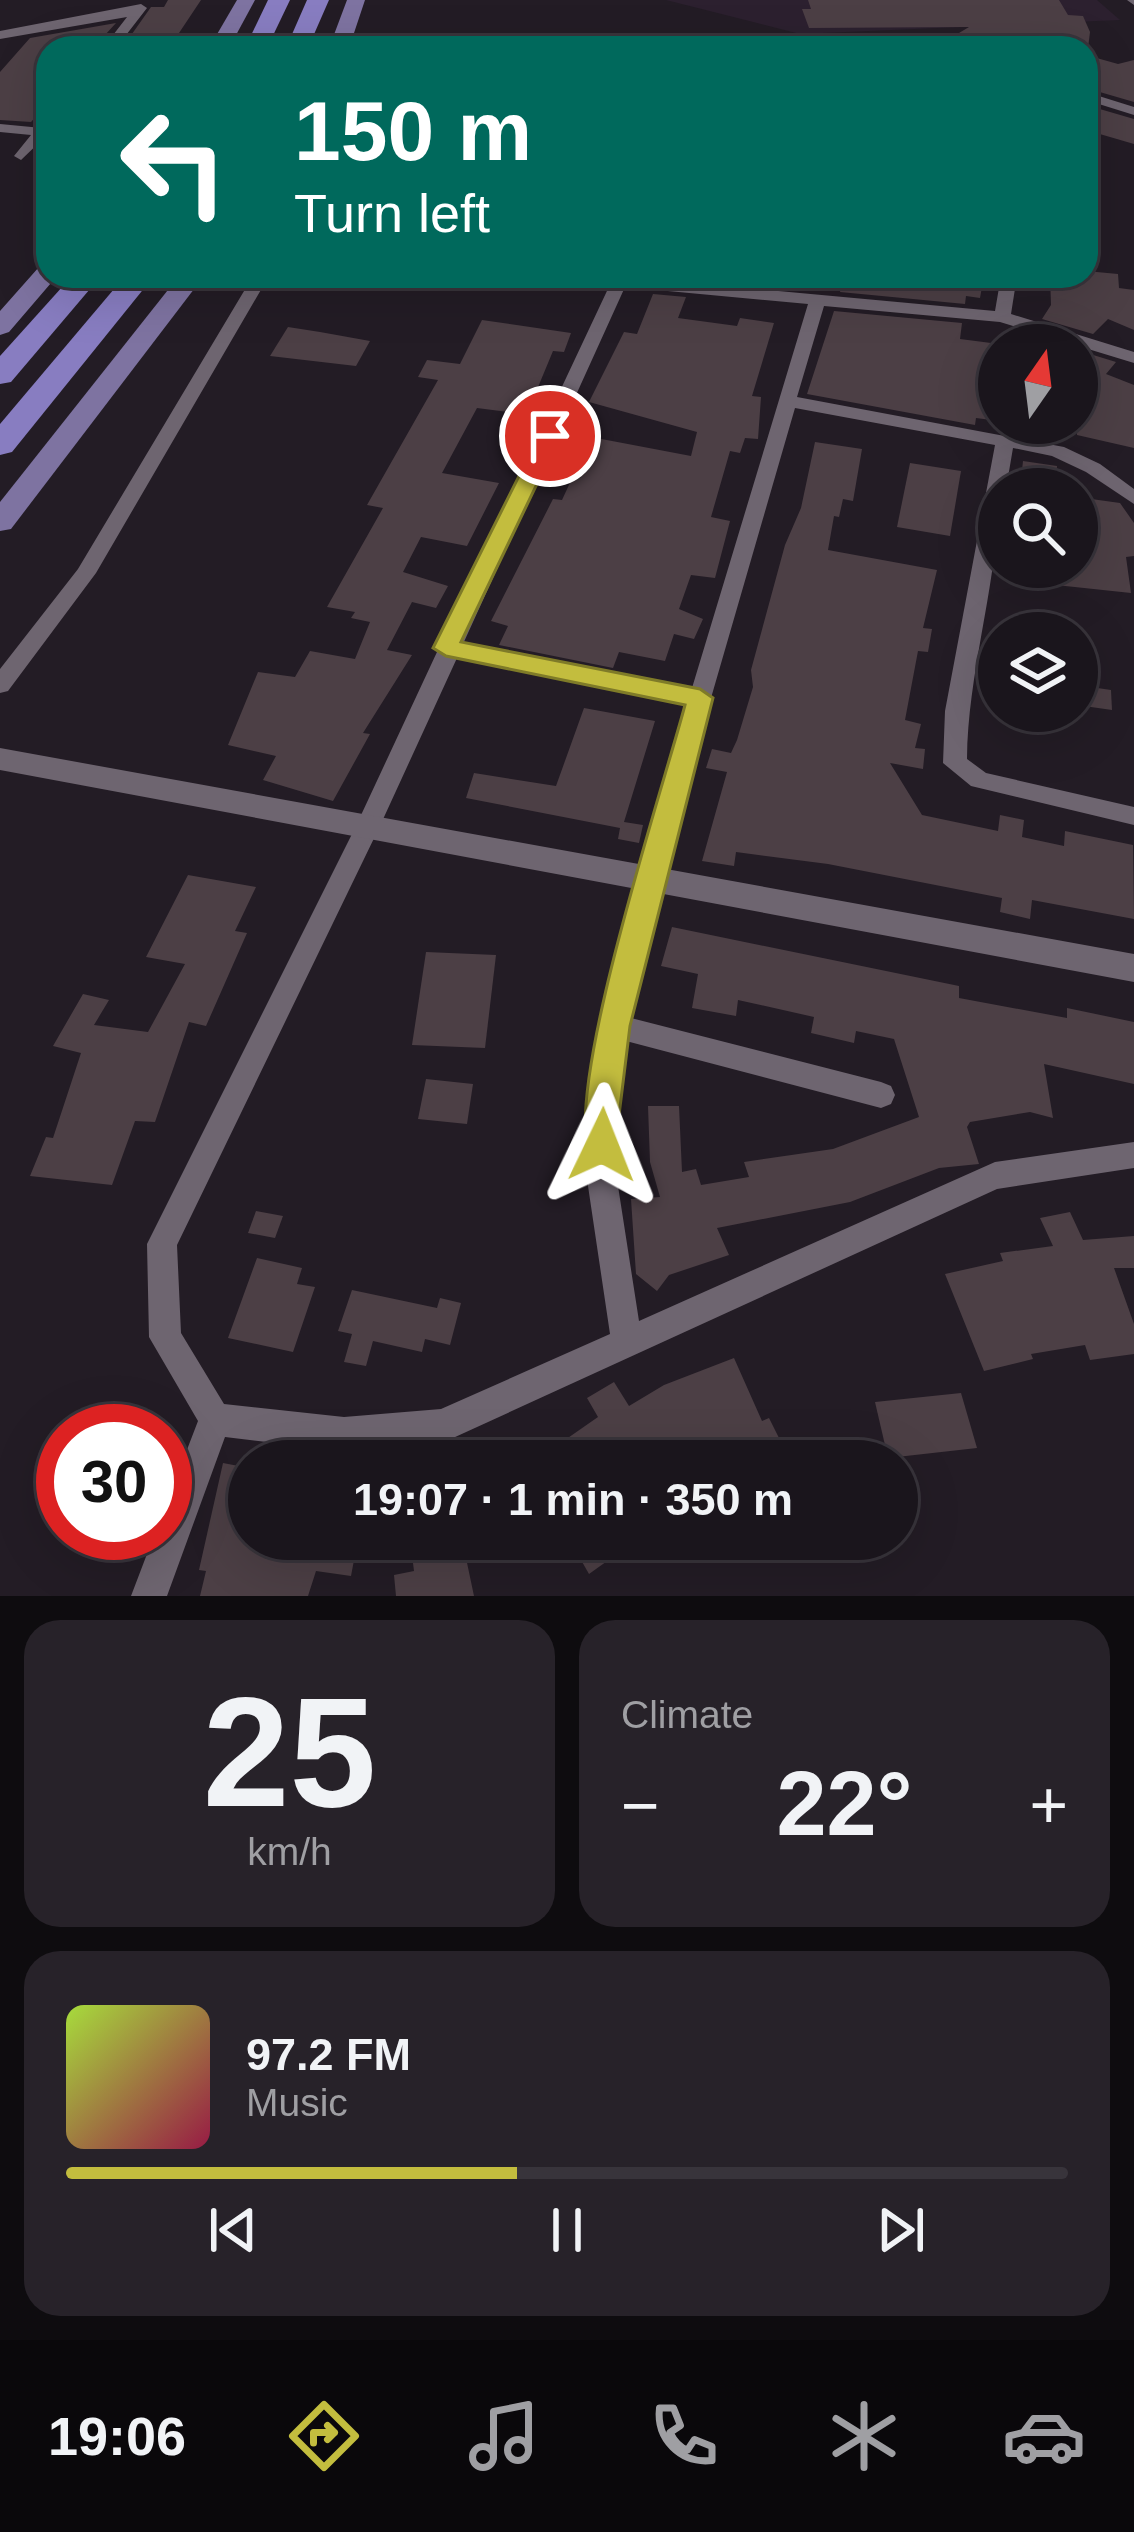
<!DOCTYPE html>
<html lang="en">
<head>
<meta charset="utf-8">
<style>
  :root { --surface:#1a151c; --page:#272229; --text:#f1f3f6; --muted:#9f9fa3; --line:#38343b; --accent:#c3bd3e }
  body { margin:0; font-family:Arial,sans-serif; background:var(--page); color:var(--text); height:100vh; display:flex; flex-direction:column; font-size:45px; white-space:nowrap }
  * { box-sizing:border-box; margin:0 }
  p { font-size:39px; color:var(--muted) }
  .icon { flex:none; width:66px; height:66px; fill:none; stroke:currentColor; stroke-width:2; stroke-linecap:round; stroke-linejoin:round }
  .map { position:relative; height:1596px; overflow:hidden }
  .panel { display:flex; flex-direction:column; gap:24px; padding:24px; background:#0e0c0f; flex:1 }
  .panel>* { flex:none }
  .hud { position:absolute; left:36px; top:36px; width:1062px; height:252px; border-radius:36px; box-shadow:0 12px 48px #0002,0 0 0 3px var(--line); background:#00695c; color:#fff; overflow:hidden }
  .needle { width:78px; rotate:14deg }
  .controls { position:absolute; left:978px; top:324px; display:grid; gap:24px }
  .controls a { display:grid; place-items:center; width:120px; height:120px; border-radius:50%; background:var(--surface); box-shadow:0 12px 48px #0002,0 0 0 3px var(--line); font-size:60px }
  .speed { position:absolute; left:36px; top:1404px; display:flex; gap:24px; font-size:60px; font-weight:700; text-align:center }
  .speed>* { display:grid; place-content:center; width:156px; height:156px; border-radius:50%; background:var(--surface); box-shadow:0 12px 48px #0002,0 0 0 3px var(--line); line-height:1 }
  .speed .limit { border:18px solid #d22; background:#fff; color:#111 }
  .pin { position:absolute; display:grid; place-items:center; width:102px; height:102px; color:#fff; margin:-51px; border:6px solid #fff; border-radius:50%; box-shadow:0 3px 12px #0007 }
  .me { position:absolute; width:132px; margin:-66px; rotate:2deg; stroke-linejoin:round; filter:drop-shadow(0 0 9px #0008) }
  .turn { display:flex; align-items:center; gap:42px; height:252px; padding:0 60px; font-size:54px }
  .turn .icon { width:156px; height:156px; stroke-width:2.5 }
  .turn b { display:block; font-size:84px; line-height:102px }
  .big { font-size:90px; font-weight:700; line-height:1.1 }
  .panel .tile { flex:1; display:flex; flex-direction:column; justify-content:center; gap:18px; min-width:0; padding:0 42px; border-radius:36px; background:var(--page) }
  .panel .dial { align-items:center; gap:0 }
  .dial b { font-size:156px; line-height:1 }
  .song { display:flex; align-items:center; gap:36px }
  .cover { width:144px; height:144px; border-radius:18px; background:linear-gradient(135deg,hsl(80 70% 55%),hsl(340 70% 35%)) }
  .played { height:12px; border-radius:6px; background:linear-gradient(90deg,var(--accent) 45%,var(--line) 45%) }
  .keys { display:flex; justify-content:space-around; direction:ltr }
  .heat { display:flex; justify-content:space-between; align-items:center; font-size:66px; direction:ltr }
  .panel .tiles { flex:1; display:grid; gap:24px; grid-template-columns:1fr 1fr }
  .tile:last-child { grid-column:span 2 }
  .trip { position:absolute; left:228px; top:1440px; width:690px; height:120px; border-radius:60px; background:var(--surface); box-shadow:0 12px 48px #0002,0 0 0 3px var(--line); font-weight:700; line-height:120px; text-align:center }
  .tabs { display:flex; height:192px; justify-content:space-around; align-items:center; background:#0a080b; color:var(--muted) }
  .tabs .icon { width:84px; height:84px }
  .tabs .active { color:var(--accent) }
  .tabs b { font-size:54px; color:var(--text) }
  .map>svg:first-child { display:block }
  .built { fill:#2c202f }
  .building { fill:#4c3f45 }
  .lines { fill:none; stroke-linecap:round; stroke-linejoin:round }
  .minor { fill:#6e6570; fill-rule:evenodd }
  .tertiary { fill:#6e6570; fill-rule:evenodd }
  .primary { fill:#7e73a1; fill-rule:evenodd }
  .motorway { fill:#887dc1; fill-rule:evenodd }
  .route { fill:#c3bd3e; stroke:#7f7b28; stroke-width:3 }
</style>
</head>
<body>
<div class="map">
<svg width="1134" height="1596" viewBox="0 0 1134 1596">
  <rect width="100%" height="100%" fill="#231c25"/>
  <polygon class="built" points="666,0 1097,0 1120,20 800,34"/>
  <g class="building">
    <polygon points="168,0 201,0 169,48 138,48 142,42 127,41 151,7 164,7"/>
    <polygon points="808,0 1059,0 1068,15 1083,16 1090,32 1088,48 934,48 969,27 809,28 802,9 811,9"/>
    <polygon points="116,23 93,48 48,48 48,103 31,122 0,120 0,72 30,38"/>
    <polygon points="1086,55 1118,64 1134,60 1134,102 1086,88"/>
    <polygon points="1086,105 1134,119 1134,144 1086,130"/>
    <polygon points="1086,271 1118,274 1119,288 1134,290 1134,330 1108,319 1093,334 1042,319 1051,305 1050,276 1086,276"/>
    <polygon points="845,276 984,276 980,298 966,296 965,304 840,292"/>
    <polygon points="653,294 686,297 678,318 737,326 740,318 774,323 752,396 761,397 758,439 745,438 740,453 730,451 711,517 730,521 715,578 691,575 679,609 703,619 694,639 674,634 665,661 619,652 613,668 499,645 508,626 491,621 553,499 562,500 591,437 691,456 697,432 589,402 624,332 637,334"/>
    <polygon points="834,311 962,323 960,339 999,344 999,421 976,418 975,425 807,394"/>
    <polygon points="482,320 571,333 564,352 553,351 531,404 522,402 516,413 477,408 442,473 499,483 467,546 421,537 403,572 448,586 436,608 412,602 387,650 412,655 363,733 370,734 333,801 263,780 276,756 228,745 258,672 295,677 310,651 355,659 370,622 351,618 355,612 327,607 383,508 367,505 438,380 418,377 427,360 460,364"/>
    <polygon points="288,327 320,332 370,341 356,366 270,356"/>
    <polygon points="1077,350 1116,362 1106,374 1134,385 1134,448 1077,435"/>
    <polygon points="815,442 862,449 853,501 843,499 839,517 834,516 828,550 937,570 923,628 932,629 928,652 918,651 905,720 921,724 915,748 925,749 923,769 890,763 922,815 998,831 1000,815 1024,820 1022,837 1064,846 1065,831 1133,845 1134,919 1032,900 1030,919 1000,912 1002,898 828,864 736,852 734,866 702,861 727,772 706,768 712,749 731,753 737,740 753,687 751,670 785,545 801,508"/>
    <polygon points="1023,461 1057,466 1055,489 1020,489"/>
    <polygon points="910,463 961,471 950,536 897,527"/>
    <polygon points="1077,497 1120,503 1134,523 1134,556 1126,557 1131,593 1010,580 1010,567 1077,567"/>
    <polygon points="1077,685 1111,690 1112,710 1077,705"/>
    <polygon points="584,708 655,721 624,822 643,825 639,843 618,839 620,828 466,798 474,773 556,786"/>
    <polygon points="188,875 256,887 235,931 247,933 206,1026 189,1022 155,1122 135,1121 112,1185 30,1176 46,1137 53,1138 81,1053 53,1046 83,994 109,1000 94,1025 148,1032 185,964 146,957"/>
    <polygon points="672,927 959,986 959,998 1067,1018 1067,1008 1134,1022 1134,1084 1044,1064 1053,1118 1030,1112 970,1122 967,1127 979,1164 939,1168 850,1202 717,1228 729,1255 669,1275 657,1291 636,1274 631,1199 660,1197 650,1162 648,1106 679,1106 682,1172 696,1169 701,1185 749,1177 744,1162 833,1149 919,1117 894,1039 856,1031 854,1043 811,1033 814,1017 738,1000 736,1016 692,1008 698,974 661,966"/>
    <polygon points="426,952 496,955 485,1048 412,1045"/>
    <polygon points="426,1079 473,1084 467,1124 418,1119"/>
    <polygon points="256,1211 283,1216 275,1238 248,1233"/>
    <polygon points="1070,1212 1083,1240 1134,1236 1134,1268 1114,1268 1134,1324 1134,1354 1090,1360 1085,1345 1031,1354 1033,1359 984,1371 945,1274 1003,1261 1000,1253 1053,1246 1040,1218"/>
    <polygon points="257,1258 302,1268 297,1284 315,1287 293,1352 228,1338"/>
    <polygon points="352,1290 437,1308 440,1298 461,1303 450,1345 425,1339 422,1352 373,1341 366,1366 344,1362 352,1334 338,1331"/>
    <polygon points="734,1358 762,1421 769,1418 786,1452 766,1461 559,1461 552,1449 598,1417 587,1398 614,1382 629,1406 664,1385"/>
    <polygon points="961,1393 977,1448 888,1458 875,1402"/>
    <polygon points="223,1463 249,1468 249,1539 358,1539 351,1576 316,1571 308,1596 200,1596 206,1571 199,1570"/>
    <polygon points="410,1539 462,1539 474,1596 396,1596 394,1575 414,1571"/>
    <polygon points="569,1539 638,1539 589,1574"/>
  </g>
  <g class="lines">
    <g class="minor">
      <polygon points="1127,0 1134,0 1134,5"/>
      <polygon points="141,4 147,8 116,48 103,48 127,17 0,39 0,31"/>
      <polygon points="1086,92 1134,107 1134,115 1086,100"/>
      <polygon points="0,124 42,128 48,134 21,160 14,156 31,135 0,132"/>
      <polygon points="253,276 269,276 96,573 8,691 0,693 0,669 78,569"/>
      <path d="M 614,276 L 995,311 L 1001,276 L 1017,276 L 1011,314 L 1134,352 L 1134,363 L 1000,322 L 824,306 L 797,397 L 1064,447 L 1100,464 L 1134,489 L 1134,504 L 1086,472 L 1052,456 L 1013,448 L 1006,489 L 999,489 C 999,580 968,668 967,759 L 986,773 L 1134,807 L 1134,825 L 971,786 L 943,763 L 945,711 L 995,445 L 795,408 L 711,698 L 631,1018 L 881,1082 L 891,1086 L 895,1095 L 891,1104 L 881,1108 L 626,1041 L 615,1103 L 618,1186 L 639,1321 L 995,1162 L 1134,1142 L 1134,1168 L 997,1189 L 442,1443 L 344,1451 L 225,1437 L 167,1596 L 131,1596 L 155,1533 L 165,1533 L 165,1507 L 198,1421 L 149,1337 L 147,1244 L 355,828 L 437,652 L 435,648 L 442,642 ZM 625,287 L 808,304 L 692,688 L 463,644 ZM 457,658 L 687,703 L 601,1026 L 587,1103 L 588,1186 L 610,1334 L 441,1409 L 344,1417 L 224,1404 L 181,1333 L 177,1245 L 379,828 Z"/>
    </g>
    <polygon class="tertiary" points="0,748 1134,954 1134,982 0,770"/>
    <g class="primary">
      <polygon points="237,0 255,0 229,48 209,48"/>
      <polygon points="347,0 365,0 349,48 329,48"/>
      <polygon points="48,265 48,276 57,276 9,332 0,335 0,311 39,267"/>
      <polygon points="179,276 204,276 11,529 0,531 0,502"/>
    </g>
    <g class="motorway">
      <polygon points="268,0 290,0 267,48 245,48"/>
      <polygon points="307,0 329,0 308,48 286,48"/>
      <polygon points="72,276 101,276 11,382 0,384 0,356"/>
      <polygon points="125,276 154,276 12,452 0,455 0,424"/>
    </g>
  </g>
  <path class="route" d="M 550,429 L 560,436 L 461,642 L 700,689 L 713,698 L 630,1026 L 614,1156 L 602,1160 L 590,1156 C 562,1093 664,785 685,705 L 446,656 L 433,648 L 539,436 Z"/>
</svg>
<div class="controls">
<a><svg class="needle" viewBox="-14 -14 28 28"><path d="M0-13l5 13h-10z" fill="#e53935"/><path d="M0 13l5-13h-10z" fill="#9f9fa3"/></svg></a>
<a><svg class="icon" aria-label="search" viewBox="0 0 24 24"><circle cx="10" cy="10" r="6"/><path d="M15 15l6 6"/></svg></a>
<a><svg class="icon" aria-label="layers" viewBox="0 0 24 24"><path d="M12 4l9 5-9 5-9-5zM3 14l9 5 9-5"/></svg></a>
</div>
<div class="speed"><div class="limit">30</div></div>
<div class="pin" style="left:550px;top:436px;background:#d93025"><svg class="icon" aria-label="arrive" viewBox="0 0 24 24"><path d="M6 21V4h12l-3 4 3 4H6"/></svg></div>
<svg class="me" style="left:602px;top:1145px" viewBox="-20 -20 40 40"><path d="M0-17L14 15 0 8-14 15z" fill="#c3bd3e" stroke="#fff" stroke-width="4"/></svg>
<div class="trip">19:07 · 1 min · 350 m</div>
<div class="hud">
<div class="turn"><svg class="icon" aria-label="left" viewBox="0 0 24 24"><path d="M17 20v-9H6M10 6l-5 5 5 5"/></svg><div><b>150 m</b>Turn left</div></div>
</div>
</div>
<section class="panel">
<div class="tiles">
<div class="tile dial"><b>25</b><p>km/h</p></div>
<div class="tile"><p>Climate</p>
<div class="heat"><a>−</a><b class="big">22°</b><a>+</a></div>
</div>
<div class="tile">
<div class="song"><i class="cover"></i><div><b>97.2 FM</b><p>Music</p></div></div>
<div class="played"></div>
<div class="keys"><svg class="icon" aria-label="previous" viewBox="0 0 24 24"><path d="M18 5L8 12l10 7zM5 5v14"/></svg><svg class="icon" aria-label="pause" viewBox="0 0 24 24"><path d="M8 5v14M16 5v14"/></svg><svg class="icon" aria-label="next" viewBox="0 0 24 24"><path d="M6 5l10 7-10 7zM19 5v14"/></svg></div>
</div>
</div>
</section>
<nav class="tabs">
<b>19:06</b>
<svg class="icon active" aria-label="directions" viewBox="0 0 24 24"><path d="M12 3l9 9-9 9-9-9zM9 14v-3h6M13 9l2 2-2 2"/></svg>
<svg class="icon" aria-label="music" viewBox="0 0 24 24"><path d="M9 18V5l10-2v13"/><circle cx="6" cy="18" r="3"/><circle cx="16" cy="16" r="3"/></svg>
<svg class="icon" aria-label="phone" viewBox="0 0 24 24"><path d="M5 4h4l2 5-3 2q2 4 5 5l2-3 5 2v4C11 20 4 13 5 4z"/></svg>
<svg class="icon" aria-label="climate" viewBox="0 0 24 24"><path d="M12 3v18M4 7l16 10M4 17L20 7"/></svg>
<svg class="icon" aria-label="car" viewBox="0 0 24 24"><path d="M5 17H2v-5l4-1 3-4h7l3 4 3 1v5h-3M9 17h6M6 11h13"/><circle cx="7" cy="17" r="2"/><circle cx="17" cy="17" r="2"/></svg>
</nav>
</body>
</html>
